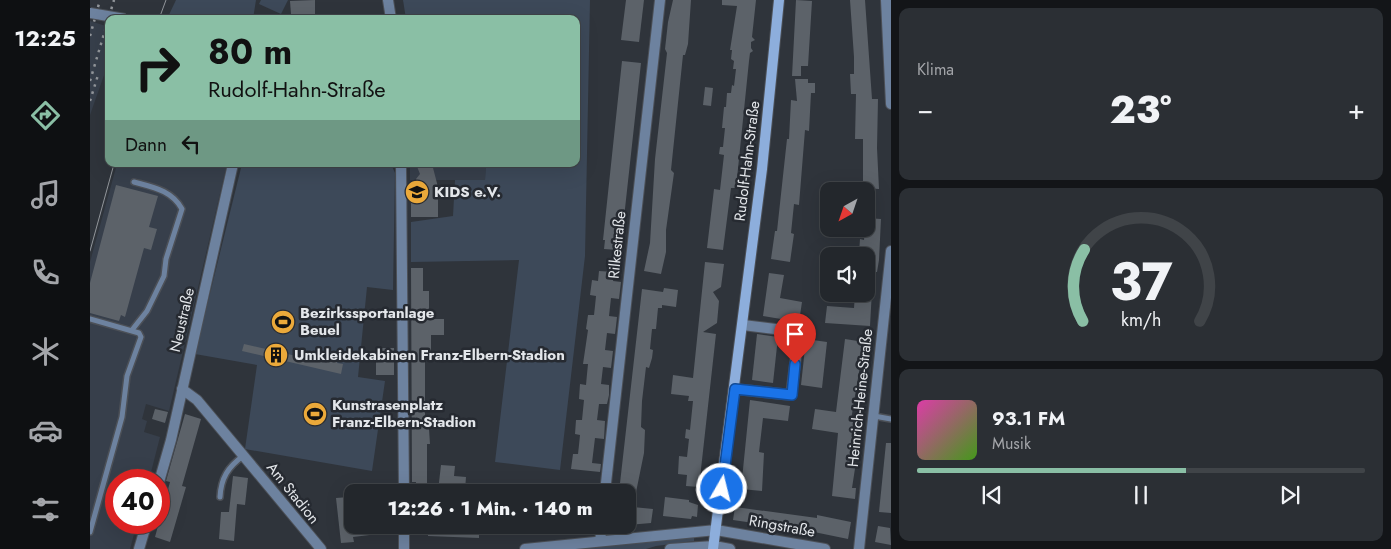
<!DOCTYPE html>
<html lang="de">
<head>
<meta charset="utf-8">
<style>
  :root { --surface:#23272c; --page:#2b2f34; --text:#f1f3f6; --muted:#a3a5a9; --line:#404448; --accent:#8abfa5 }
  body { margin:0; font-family:Jost,sans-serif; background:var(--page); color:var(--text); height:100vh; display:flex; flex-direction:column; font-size:19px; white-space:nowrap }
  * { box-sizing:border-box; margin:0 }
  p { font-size:16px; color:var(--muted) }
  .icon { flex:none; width:28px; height:28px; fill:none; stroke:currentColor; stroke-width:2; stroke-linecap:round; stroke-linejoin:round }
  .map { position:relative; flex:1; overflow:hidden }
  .drawer { display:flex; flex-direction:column; gap:8px; padding:8px; background:#131518; width:500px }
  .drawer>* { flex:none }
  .top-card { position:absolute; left:15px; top:15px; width:475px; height:152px; border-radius:10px; box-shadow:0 5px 20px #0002,0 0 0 1px var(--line); background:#8abfa5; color:#111; overflow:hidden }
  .needle { width:32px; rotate:220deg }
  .tools { position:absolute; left:730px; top:182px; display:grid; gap:10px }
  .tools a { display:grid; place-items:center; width:55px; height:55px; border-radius:10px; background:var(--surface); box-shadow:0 5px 20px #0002,0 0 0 1px var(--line); font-size:25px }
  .speed { position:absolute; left:15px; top:469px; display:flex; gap:10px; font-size:25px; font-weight:700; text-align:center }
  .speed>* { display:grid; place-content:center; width:65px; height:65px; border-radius:50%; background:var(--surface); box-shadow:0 5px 20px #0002,0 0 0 1px var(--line); line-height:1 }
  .speed .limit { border:8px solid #d22; background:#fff; color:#111 }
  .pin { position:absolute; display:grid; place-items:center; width:42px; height:42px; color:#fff; margin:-51px -21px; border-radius:50% 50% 50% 0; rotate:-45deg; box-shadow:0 0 5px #0007 }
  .pin .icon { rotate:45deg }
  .me { position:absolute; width:55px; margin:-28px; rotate:8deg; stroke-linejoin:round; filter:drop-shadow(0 0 4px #0008) }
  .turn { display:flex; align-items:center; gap:18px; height:105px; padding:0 20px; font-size:22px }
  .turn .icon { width:65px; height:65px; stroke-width:2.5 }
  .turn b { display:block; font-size:35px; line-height:42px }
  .then { display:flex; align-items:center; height:48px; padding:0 20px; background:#0003; gap:10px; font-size:19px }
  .big { font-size:38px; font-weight:800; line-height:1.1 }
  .drawer .tile { flex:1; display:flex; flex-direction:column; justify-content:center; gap:8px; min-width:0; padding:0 18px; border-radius:10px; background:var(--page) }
  .drawer .dial { align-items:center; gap:0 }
  .dial svg { height:130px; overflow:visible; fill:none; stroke:var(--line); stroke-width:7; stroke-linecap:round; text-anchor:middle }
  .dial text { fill:var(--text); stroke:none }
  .song { display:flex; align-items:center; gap:15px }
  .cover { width:60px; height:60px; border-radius:8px; background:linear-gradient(135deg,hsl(320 70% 55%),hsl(100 70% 35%)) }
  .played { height:5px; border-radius:2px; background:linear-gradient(90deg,var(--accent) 60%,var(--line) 60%) }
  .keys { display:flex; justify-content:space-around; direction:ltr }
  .heat { display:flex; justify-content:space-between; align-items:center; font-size:28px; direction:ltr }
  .trip { position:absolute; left:254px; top:484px; width:292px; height:50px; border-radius:10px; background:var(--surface); box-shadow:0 5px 20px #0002,0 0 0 1px var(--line); font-weight:800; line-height:50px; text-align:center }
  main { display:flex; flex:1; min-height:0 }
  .dock { display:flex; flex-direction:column; width:90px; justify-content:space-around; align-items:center; background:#0e1012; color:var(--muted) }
  .dock .icon { width:35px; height:35px }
  .dock .on { color:var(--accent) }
  .dock b { font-size:22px; color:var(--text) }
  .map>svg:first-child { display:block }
  .built { fill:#373f4b }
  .green { fill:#3d4959 }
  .building { fill:#5c6269 }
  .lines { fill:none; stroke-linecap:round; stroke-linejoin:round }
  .lane-casing { stroke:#4c5057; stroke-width:8 }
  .street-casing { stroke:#4c5057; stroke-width:12 }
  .secondary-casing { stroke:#4c5057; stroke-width:12 }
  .lane { stroke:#6d829f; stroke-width:5 }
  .street { stroke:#6d829f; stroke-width:10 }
  .secondary { stroke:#8daedc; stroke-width:10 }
  .tram { stroke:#92969b; stroke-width:1 }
  .rail { stroke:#92969b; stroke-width:2.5; stroke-dasharray:2.5 5; stroke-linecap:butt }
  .street-bridge-casing { stroke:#4c5057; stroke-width:12; stroke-linecap:butt }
  .street-bridge { stroke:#6d829f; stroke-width:10 }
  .route-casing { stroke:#114b97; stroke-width:12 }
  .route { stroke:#1a73e8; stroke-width:9 }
  .labels { text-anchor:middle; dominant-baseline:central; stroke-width:5; stroke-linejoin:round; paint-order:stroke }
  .street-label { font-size:15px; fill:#e3e6ea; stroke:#262a31 }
  .poi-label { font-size:15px; font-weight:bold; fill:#e3e6ea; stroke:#262a31; text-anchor:start }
</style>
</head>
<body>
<main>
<nav class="dock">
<b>12:25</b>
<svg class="icon on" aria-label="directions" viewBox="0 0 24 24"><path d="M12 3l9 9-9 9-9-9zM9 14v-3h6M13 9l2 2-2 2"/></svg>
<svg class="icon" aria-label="music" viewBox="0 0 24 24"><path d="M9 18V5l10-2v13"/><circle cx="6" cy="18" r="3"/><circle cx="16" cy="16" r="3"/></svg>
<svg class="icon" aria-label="phone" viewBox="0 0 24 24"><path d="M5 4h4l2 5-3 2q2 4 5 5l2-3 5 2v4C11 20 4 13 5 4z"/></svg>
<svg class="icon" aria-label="climate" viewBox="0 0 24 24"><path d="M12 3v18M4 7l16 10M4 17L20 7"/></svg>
<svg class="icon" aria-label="car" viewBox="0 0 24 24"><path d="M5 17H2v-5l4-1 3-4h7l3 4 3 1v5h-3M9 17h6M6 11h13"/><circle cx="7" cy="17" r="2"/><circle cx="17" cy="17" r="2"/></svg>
<svg class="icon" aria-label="filters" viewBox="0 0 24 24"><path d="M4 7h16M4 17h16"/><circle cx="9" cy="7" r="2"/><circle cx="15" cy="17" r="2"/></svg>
</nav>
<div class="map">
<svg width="801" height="549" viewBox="0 0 801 549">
  <rect width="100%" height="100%" fill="#2f343b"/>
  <g class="built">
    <polygon points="0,21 19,27 19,61 0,115"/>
    <polygon points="27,164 137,164 79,411 56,404 52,419 57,421 54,432 70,437 59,480 26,480 26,522 47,523 40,549 0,549 0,262"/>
    <polygon points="320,164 396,164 395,180 320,180"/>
  </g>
  <g class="green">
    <polygon points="86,0 166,0 163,19 77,19"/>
    <polygon points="171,0 198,0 191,14 169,4"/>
    <polygon points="313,0 500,0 495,256 470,470 405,462 429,260 321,262 321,222 363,216 365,180 395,180 396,164 486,164 486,19 316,19"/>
    <polygon points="152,164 301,164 305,173 303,290 277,287 268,377 295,381 282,471 155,449 167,365 105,354"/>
    <polygon points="604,537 604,541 566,546 556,549 466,549"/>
  </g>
  <g class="building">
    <polygon points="225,0 225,14 201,14 200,1"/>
    <polygon points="536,0 554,0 549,42 531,40"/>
    <polygon points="583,0 601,0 598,44 595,55 593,55 581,170 584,173 576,230 576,252 571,274 554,271 560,243 565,159 577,53 575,49 578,22"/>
    <polygon points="632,0 666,0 662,37 665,40 661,42 661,48 663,51 660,53 659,61 646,188 641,188 633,250 617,248 624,189 630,190 634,155 629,154 630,147 633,147 635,128 632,128 634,107 636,107 637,93 641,93 642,85 644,86 646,69 643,69 644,61 641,59 642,50 640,50 647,6 632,5"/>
    <polygon points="706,0 722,1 718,66 711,66 711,76 702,76"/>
    <polygon points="760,0 775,0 782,99 788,99 787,148 789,189 773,188 773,139 765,139 766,94 761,94 760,74 764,74 764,57"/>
    <polygon points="532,61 551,63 531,245 528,250 514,249 515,240 513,240"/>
    <polygon points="705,79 718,79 718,83 725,83 725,93 721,93 719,131 715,130 709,205 704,204 701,233 704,234 700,262 681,259 685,231 687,231 697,139 699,139 701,100 707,101"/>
    <polygon points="615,87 623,88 621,106 613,105"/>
    <polygon points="326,164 342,164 348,187 348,217 321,217 321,185 328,185 326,179 330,174"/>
    <polygon points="26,185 68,196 59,227 67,229 61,250 54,248 35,317 31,315 29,321 0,313 0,283"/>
    <polygon points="776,218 791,219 789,260 787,272 783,272 780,326 735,323 737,306 764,308 765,294 776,294 776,253 769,253 770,239 774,240"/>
    <polygon points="615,262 634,264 631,287 623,292 629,301 627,323 613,332 626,334 609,487 596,486 597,475 588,474 589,456 597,457 599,439 595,438 596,429 600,430 603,401 598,401 599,396 581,394 583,375 603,378"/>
    <polygon points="321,268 333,268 333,291 339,291 339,319 354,319 354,335 341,335 341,357 335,357 335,429 339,429 340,444 337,444 337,492 326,492 326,482 322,482"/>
    <polygon points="509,271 524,272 523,281 531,282 529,299 521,298 519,316 527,317 526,326 525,334 517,333 515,350 523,351 521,368 513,367 511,384 519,385 519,395 517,404 509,404 507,420 515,421 514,439 505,438 502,463 511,464 510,472 481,469 483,454 488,454 489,445 490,435 485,434 486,420 492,420 494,400 489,399 490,384 496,385 497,374 498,364 493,364 498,330 496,329 498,315 504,315 505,306 506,296 500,295 502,280 508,281"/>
    <polygon points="679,273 694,275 690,298 712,302 709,322 673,316"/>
    <polygon points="574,288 588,290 586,307 572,305 572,308 568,308 566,329 562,329 560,349 563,350 562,358 559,368 556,367 552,401 551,427 555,430 554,453 543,507 563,509 561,523 538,525 538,492 529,492 552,289 573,292"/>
    <polygon points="667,334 688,337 683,383 662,380"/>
    <polygon points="716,339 737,342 732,388 711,385"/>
    <polygon points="755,339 774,342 761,420 768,421 763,462 766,462 762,488 766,488 765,499 742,496 748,433 722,429 725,409 746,412"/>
    <polygon points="154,344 228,361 230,355 248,359 247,363 253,364 251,374 152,351"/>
    <rect x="286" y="348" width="18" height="27"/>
    <polygon points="660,400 700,406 698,421 673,418 669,452 674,453 672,491 651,489"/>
    <polygon points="65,409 78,412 75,423 62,419"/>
    <polygon points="95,414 111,419 92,486 96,487 80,542 65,537 80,482 76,481"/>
    <polygon points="796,443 801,443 801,513 789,512"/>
    <polygon points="351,465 365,466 364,476 376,477 375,490 359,488 359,492 348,491"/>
    <polygon points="143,476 158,478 155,505 147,504 144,541 129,539 131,512 139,512"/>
    <polygon points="259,497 262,525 288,525 288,534 263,537 264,542 251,543 246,498"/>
    <polygon points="575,497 599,500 599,502 608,505 607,517 602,516 601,519 573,516"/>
    <polygon points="645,507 727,518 727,515 761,522 758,539 724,532 643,520"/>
    <polygon points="338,525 389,525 389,538 338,536"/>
    <polygon points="788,526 800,528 801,545 785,542"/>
  </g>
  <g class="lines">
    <g class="lane-casing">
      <g id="lane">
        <polyline points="0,319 49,333 51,337 37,376 32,417 0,532"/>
        <path d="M 42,330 L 57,311 L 74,276 L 76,259 L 92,209 C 82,190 62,187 44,182"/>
        <polyline points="784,416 801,419"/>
        <path d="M 130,497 C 131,478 138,467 153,456"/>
      </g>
    </g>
    <g class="street-casing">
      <g id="street">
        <polyline points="298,0 301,19"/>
        <polyline points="796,0 801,104"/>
        <polyline points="311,164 314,492"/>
        <polyline points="92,389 107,400 231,549"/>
        <polyline points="645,389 701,395 709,332 653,325"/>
        <polyline points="69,482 81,440 143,164"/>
        <polyline points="515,492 570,0"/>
        <polyline points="510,541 512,525"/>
        <polyline points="49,549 57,522"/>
        <polyline points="314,549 314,525"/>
        <polyline points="435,549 626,530 735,549"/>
        <polyline points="580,549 624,546 640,549"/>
        <polyline points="769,549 801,251"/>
      </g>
    </g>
    <g class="secondary-casing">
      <polyline id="secondary" points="623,549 672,169 689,0"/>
    </g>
    <use href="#lane" class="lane"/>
    <use href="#street" class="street"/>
    <use href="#secondary" class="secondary"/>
    <g class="tram">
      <polyline points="69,19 76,0"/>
      <polyline points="0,251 24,164"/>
    </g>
    <g class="rail">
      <polyline points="0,36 10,0"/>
      <polyline points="0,81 24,0"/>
      <polyline points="0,101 8,75"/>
    </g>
    <g class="street-bridge-casing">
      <polyline id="street-bridge" points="0,13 35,19"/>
    </g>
    <use href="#street-bridge" class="street-bridge"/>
  </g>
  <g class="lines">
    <g class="route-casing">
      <polyline id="route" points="632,489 645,389 702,395 705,364"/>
    </g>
    <use href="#route" class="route"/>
  </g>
  <defs>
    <g id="school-disc" transform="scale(1.25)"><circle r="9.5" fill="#eba93a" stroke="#262a31"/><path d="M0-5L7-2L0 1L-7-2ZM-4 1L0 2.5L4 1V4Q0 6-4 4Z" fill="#111"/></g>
    <g id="stadium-disc" transform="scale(1.25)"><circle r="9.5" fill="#eba93a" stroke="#262a31"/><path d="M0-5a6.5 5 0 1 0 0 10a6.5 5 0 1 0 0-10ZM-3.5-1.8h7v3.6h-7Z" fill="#111"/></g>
    <g id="building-disc" transform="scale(1.25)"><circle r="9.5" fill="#eba93a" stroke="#262a31"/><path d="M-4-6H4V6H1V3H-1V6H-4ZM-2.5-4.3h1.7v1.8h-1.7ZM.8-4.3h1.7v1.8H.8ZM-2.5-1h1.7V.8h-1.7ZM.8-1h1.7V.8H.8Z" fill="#111"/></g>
  </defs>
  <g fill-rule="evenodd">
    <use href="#school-disc" x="327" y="192"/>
    <use href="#stadium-disc" x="193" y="322"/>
    <use href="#building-disc" x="186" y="355"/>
    <use href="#stadium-disc" x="225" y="414"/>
  </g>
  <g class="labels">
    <g class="street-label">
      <text transform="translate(657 161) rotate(-83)">Rudolf-Hahn-Straße</text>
      <text transform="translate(527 245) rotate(-84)">Rilkestraße</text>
      <text transform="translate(92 320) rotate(-77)">Neustraße</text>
      <text transform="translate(770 398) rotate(-84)">Heinrich-Heine-Straße</text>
      <text transform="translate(203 493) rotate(51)">Am Stadion</text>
      <text transform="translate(692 526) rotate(10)">Ringstraße</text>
    </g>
    <g class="poi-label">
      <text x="344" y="192">KIDS e.V.</text>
      <text x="210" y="313">Bezirkssportanlage<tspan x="210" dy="17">Beuel</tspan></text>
      <text x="204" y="355">Umkleidekabinen Franz-Elbern-Stadion</text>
      <text x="242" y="405">Kunstrasenplatz<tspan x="242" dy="17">Franz-Elbern-Stadion</tspan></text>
    </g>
  </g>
</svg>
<div class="tools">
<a><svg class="needle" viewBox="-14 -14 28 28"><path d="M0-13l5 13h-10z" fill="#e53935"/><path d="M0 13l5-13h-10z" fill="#a3a5a9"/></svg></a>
<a><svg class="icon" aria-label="sound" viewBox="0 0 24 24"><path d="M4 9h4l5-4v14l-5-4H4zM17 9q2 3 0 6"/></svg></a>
</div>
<div class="speed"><div class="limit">40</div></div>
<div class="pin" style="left:705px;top:364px;background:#d93025"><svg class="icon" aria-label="arrive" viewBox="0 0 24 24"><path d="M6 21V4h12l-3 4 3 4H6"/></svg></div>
<svg class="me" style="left:632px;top:489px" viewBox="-20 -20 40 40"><circle r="17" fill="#1a73e8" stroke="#fff" stroke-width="3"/><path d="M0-11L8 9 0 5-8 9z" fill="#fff"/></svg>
<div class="trip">12:26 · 1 Min. · 140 m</div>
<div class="top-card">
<div class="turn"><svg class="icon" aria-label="right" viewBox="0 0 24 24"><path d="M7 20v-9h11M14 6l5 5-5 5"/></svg><div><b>80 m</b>Rudolf-Hahn-Straße</div></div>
<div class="then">Dann<svg class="icon" aria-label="left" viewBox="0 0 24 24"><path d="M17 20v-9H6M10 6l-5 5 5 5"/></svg></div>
</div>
</div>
<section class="drawer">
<div class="tile"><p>Klima</p>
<div class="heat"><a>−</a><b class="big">23°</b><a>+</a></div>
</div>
<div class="tile dial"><svg viewBox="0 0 100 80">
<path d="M14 69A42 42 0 1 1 86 69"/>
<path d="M14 69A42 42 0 0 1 15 25" stroke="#8abfa5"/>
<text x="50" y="56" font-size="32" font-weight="700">37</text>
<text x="50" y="72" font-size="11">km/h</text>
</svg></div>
<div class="tile">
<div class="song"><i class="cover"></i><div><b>93.1 FM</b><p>Musik</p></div></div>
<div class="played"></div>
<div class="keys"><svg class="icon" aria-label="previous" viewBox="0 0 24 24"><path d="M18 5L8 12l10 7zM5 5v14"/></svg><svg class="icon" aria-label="pause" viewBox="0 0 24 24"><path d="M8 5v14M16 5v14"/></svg><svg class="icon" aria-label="next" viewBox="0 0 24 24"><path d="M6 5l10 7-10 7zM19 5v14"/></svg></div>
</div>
</section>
</main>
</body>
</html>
